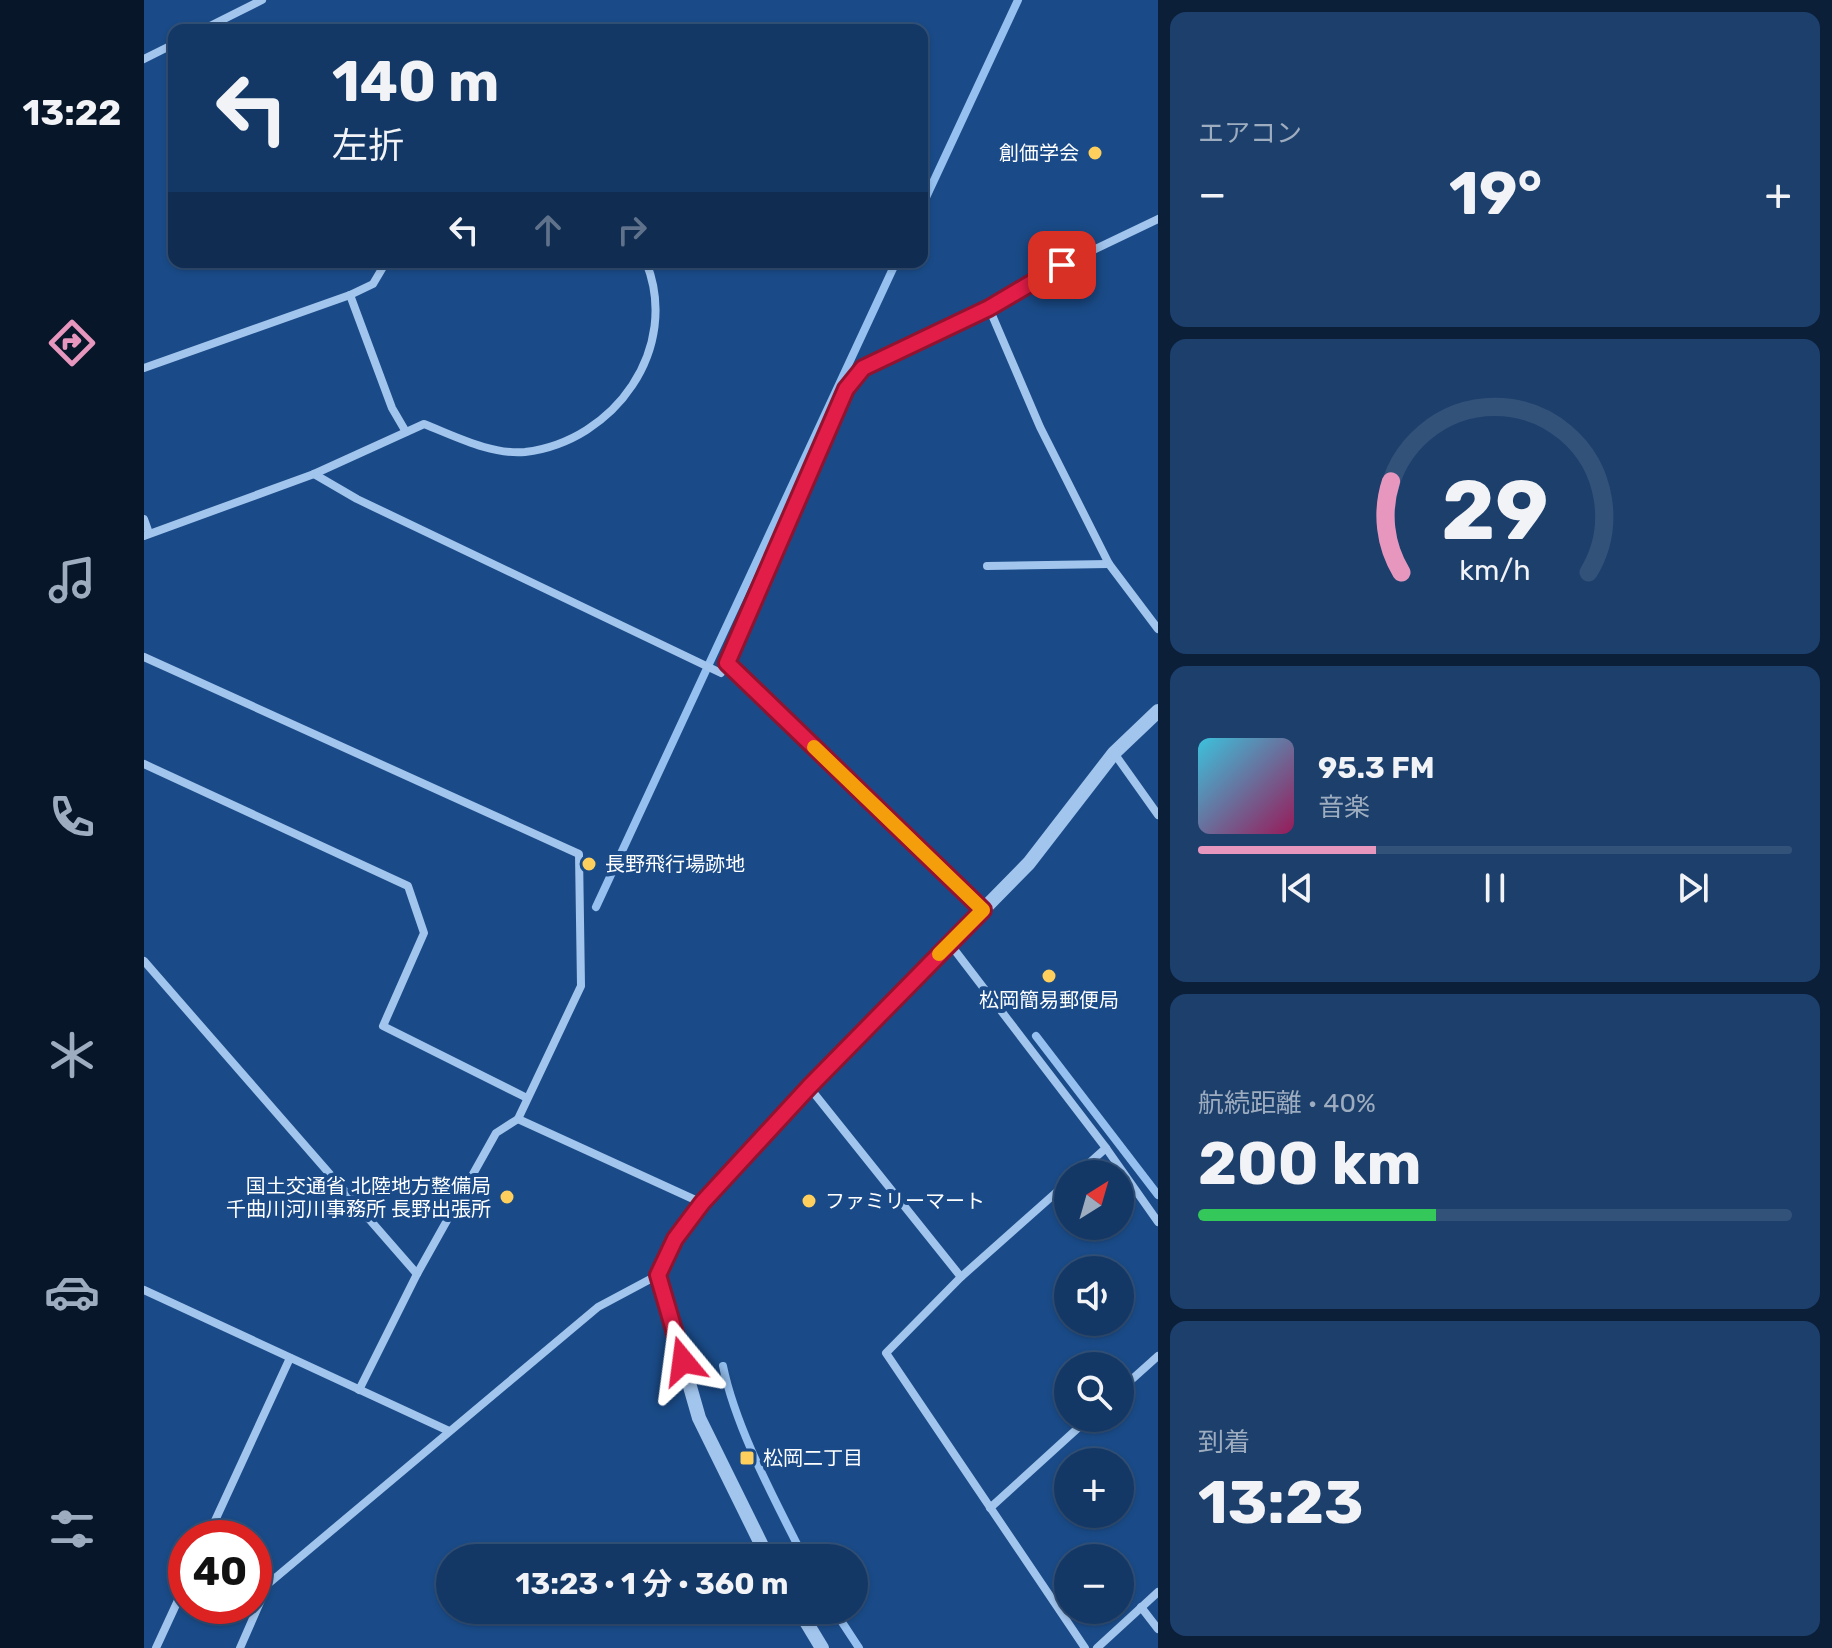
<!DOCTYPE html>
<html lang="ja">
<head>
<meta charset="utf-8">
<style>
  :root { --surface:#143866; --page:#1d3f6c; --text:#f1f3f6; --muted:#9dacbf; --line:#33527a; --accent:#e797bd }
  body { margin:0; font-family:Rubik,"Noto Sans JP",sans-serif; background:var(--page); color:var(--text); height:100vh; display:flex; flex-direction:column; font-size:30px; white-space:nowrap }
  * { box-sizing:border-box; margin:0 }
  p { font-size:26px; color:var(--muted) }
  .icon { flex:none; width:44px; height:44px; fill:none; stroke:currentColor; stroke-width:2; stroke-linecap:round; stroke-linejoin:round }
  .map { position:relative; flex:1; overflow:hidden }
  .side { display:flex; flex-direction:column; gap:12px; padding:12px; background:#0b1f38; width:674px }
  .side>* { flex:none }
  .guide { position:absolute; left:24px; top:24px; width:760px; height:244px; border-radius:16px; box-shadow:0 2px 6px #0004,0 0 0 2px var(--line); background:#143866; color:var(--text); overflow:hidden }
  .needle { width:52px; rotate:37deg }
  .fabs { position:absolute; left:910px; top:1160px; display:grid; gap:16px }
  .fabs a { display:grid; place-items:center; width:80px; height:80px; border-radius:50%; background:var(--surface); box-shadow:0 2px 6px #0004,0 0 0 2px var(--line); font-size:40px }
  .speed { position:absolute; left:24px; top:1520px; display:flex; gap:16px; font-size:40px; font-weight:700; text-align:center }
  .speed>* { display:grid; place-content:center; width:104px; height:104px; border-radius:50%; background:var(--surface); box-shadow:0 2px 6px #0004,0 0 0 2px var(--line); line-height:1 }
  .speed .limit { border:12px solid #d22; background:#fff; color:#111 }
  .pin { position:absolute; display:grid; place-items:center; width:68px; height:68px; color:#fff; margin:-34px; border-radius:16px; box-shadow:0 4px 12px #0006 }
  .me { position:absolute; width:88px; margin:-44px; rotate:344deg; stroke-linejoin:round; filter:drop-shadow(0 0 6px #0008) }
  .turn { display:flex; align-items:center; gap:28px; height:168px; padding:0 32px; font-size:36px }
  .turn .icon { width:104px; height:104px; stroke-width:2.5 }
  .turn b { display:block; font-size:56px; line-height:68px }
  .lanes { display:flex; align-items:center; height:76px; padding:0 32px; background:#0003; justify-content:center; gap:40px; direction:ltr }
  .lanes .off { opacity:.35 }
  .big { font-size:60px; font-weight:700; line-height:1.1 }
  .side .card { flex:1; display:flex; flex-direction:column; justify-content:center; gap:12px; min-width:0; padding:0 28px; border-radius:16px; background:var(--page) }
  .side .dial { align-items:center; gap:0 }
  .dial svg { height:208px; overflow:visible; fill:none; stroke:var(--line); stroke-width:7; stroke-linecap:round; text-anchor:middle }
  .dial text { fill:var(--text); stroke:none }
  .song { display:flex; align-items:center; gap:24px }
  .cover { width:96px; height:96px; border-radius:12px; background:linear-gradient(135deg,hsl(190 70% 55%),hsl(330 70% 35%)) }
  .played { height:8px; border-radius:4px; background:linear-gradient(90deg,var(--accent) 30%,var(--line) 30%) }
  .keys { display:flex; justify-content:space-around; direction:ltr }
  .heat { display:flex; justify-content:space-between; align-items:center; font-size:44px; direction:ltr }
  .charge { height:12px; border-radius:6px; background:linear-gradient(90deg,#34c759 40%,var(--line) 0) }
  .trip { position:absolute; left:292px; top:1544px; width:432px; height:80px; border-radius:40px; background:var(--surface); box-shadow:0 2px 6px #0004,0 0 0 2px var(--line); font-weight:700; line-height:80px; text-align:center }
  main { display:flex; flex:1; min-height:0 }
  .tab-bar { display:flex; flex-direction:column; width:144px; justify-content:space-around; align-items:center; background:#081629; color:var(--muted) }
  .tab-bar .icon { width:56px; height:56px }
  .tab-bar .current { color:var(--accent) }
  .tab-bar b { font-size:36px; color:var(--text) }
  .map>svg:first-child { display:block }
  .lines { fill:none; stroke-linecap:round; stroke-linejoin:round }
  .stream { stroke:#95c0ef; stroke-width:8 }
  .minor { stroke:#a2c5ed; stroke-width:8 }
  .tertiary { stroke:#a2c5ed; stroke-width:14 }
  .route-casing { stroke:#92132f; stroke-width:20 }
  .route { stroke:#e11d48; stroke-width:14 }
  .slow { stroke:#f59e0b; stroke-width:14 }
  .poi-dot { fill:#ffcf5e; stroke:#1a4b88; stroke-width:3 }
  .labels { text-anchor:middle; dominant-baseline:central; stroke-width:8; stroke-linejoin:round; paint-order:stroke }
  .poi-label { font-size:20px; fill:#fff; stroke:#1a4b88; text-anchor:start }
</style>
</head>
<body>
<main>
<nav class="tab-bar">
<b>13:22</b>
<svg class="icon current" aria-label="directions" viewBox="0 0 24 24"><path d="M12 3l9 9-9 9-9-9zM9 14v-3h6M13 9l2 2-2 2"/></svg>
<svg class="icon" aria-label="music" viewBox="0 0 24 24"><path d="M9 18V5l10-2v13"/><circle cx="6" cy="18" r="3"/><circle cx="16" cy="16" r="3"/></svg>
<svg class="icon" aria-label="phone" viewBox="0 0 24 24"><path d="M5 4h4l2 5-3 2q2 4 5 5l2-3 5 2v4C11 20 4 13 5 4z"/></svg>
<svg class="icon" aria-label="climate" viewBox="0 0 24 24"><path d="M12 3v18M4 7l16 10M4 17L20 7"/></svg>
<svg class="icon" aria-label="car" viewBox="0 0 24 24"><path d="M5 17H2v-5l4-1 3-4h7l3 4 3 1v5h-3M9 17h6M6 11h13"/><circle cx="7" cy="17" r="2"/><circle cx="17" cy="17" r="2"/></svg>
<svg class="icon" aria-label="filters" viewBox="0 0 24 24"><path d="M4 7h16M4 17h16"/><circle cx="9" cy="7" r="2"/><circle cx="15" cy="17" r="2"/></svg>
</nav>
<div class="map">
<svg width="1014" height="1648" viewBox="0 0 1014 1648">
  <rect width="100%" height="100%" fill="#1a4b88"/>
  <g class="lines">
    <g class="stream">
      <polyline points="778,206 874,0"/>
      <polyline points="452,907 752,262"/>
      <polyline points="892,1036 1014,1195"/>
      <path d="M 579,1366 C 592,1429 631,1500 660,1558"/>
      <polyline points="690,1610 715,1648"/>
    </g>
    <g class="minor">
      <polyline points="58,30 118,0"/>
      <polyline points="0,59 30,44"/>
      <polyline points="206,295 248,408 262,432"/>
      <polyline points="845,308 896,427 965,564 1014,629"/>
      <polyline points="0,368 206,295 229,284 242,262"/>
      <polyline points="170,474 213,499 577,673 583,663 839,910"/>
      <polyline points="0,519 5,533"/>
      <path d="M 0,536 L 170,474 L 280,424 C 311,436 347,455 381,452 C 471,441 537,348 502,262"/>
      <polyline points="843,566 965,564"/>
      <polyline points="0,657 435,854 437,986 374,1119 558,1203"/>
      <polyline points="583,663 702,389 719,368 845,308 918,265 1014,219"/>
      <polyline points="970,753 1014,815"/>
      <polyline points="0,764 264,886 280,933 239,1026 383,1098"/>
      <polyline points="806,944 962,1148 1014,1222"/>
      <polyline points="0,961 273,1274"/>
      <polyline points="665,1087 817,1277"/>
      <polyline points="933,1174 962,1148"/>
      <polyline points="924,1182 817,1277 742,1353 941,1648"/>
      <polyline points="0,1290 305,1431"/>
      <polyline points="215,1390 273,1274 352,1133 374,1119"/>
      <polyline points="976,1390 1014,1356"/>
      <polyline points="846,1508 945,1418"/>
      <polyline points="63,1538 146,1358"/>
      <polyline points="997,1607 1014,1629"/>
      <polyline points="12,1648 42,1583"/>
      <polyline points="96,1648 124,1584 454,1307 514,1275"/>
      <polyline points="953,1648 1014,1592"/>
    </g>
    <g class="tertiary">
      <polyline points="624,1558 555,1418 514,1275 531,1239 558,1203 665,1087 885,863 970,753 1014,711"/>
      <polyline points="655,1610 678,1648"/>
    </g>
  </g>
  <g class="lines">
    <g class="route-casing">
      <polyline id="route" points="539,1361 514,1275 531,1239 558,1203 665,1087 839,910 583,663 702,389 719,368 845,308 918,265"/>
    </g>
    <use href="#route" class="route"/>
    <polyline class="slow" points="670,747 839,910 795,954"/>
  </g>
  <g class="poi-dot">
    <circle cx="951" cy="153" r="8"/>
    <circle cx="445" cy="864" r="8"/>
    <circle cx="905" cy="976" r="8"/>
    <circle cx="363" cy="1197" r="8"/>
    <circle cx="665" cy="1201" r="8"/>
    <rect x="595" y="1450" width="16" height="16" rx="4"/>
  </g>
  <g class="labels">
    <g class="poi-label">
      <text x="935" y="153" text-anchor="end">創価学会</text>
      <text x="461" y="864">長野飛行場跡地</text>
      <text x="905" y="1000" text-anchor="middle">松岡簡易郵便局</text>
      <text x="347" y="1186" text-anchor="end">国土交通省 北陸地方整備局<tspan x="347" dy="23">千曲川河川事務所 長野出張所</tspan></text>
      <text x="681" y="1201">ファミリーマート</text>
      <text x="619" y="1458">松岡二丁目</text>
    </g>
  </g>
</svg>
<div class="fabs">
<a><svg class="needle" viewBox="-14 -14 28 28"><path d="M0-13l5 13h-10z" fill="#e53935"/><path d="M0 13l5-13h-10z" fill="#9dacbf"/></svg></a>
<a><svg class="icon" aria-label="sound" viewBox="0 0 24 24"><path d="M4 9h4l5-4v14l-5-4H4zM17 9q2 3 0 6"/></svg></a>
<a><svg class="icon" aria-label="search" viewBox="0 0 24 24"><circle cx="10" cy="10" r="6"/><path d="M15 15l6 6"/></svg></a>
<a>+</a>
<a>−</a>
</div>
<div class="speed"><div class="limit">40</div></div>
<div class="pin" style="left:918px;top:265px;background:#d93025"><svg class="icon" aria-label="arrive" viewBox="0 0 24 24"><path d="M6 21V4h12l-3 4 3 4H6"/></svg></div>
<svg class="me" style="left:539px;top:1361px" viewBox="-20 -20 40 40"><path d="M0-17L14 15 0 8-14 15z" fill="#e11d48" stroke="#fff" stroke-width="4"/></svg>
<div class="trip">13:23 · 1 分 · 360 m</div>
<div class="guide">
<div class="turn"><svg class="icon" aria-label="left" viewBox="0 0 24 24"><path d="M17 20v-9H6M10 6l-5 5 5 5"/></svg><div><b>140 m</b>左折</div></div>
<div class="lanes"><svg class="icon" aria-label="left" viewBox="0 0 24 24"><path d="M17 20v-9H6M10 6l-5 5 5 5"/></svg><svg class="icon off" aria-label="ahead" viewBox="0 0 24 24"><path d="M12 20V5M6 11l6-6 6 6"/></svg><svg class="icon off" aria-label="right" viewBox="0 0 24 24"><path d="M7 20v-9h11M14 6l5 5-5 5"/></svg></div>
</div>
</div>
<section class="side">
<div class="card"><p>エアコン</p>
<div class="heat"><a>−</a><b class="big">19°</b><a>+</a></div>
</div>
<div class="card dial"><svg viewBox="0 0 100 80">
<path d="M14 69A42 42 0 1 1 86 69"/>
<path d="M14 69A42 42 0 0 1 10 34" stroke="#e797bd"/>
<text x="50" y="56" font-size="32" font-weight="700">29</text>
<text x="50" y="72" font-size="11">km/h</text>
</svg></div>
<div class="card">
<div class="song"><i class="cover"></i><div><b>95.3 FM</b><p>音楽</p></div></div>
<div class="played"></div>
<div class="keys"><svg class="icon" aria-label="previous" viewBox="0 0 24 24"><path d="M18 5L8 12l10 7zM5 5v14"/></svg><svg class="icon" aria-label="pause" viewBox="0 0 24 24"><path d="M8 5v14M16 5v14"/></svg><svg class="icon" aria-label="next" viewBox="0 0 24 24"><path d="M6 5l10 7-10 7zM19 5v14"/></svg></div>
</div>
<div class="card"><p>航続距離 · 40%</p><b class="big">200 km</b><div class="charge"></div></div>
<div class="card"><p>到着</p><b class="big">13:23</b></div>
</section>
</main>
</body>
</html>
